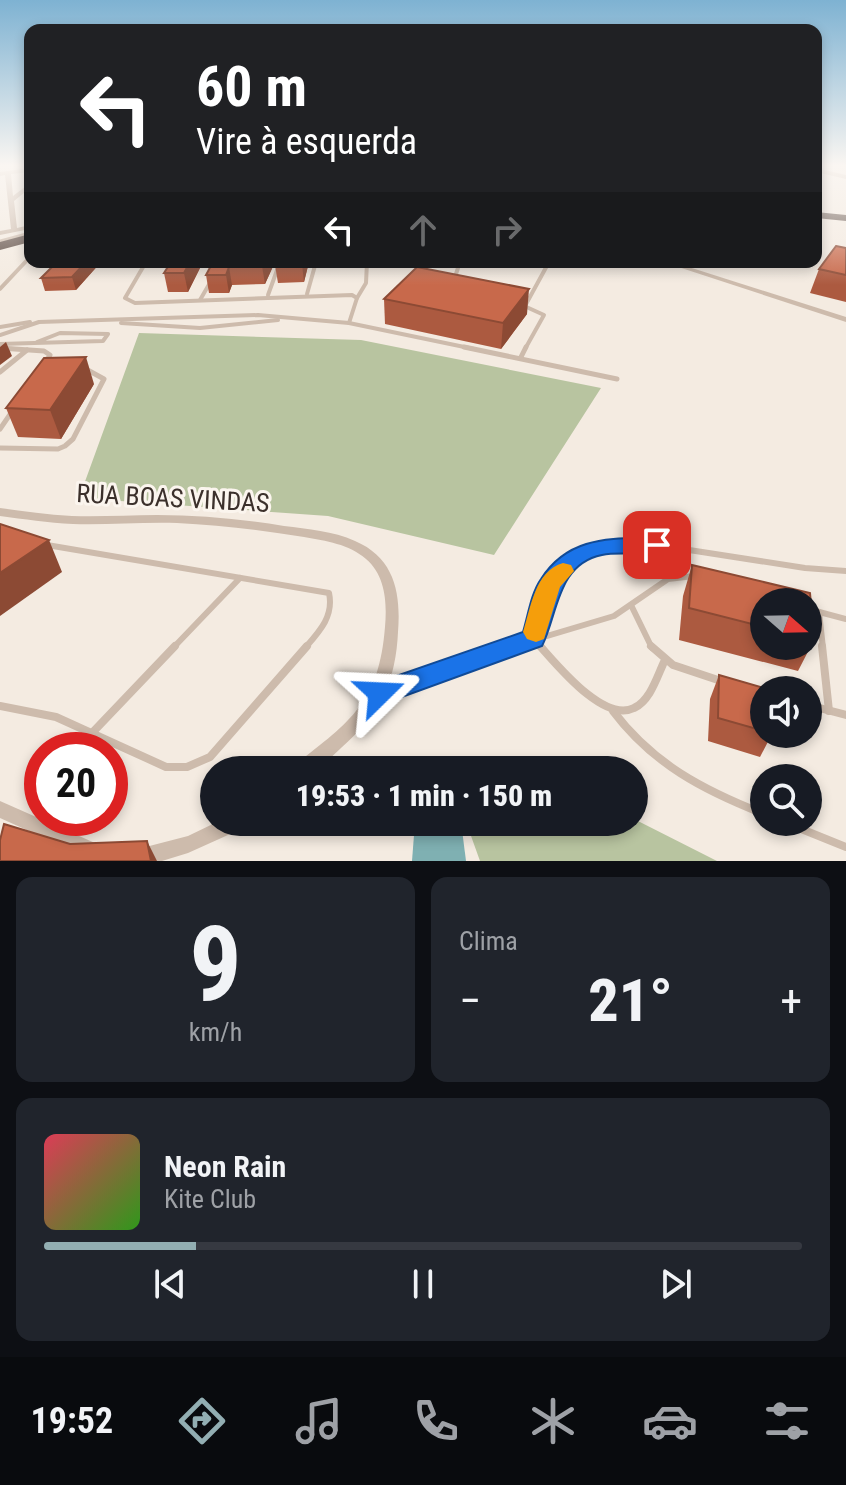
<!DOCTYPE html>
<html lang="pt">
<head>
<meta charset="utf-8">
<style>
  :root { --surface:#171b24; --page:#20242c; --text:#f1f3f6; --muted:#9ea1a6; --line:#363941; --accent:#92aeb2 }
  body { margin:0; font-family:"Roboto Condensed",sans-serif; background:var(--page); color:var(--text); height:100vh; display:flex; flex-direction:column; font-size:30px; white-space:nowrap }
  * { box-sizing:border-box; margin:0 }
  p { font-size:26px; color:var(--muted) }
  .icon { flex:none; width:44px; height:44px; fill:none; stroke:currentColor; stroke-width:2; stroke-linecap:round; stroke-linejoin:round }
  .map { position:relative; height:861px; overflow:hidden }
  .side { display:flex; flex-direction:column; gap:16px; padding:16px; background:#0d0f14; flex:1 }
  .side>* { flex:none }
  .hud { position:absolute; left:24px; top:24px; width:798px; height:244px; border-radius:16px; box-shadow:0 4px 12px #0003; background:#202124; color:#fff; overflow:hidden }
  .needle { width:52px; rotate:110deg }
  .fabs { position:absolute; left:750px; top:588px; display:grid; gap:16px }
  .fabs a { display:grid; place-items:center; width:72px; height:72px; border-radius:50%; background:var(--surface); box-shadow:0 4px 12px #0003; font-size:40px }
  .speed { position:absolute; left:24px; top:732px; display:flex; gap:16px; font-size:40px; font-weight:700; text-align:center }
  .speed>* { display:grid; place-content:center; width:104px; height:104px; border-radius:50%; background:var(--surface); box-shadow:0 4px 12px #0003; line-height:1 }
  .speed .limit { border:12px solid #d22; background:#fff; color:#111 }
  .pin { position:absolute; display:grid; place-items:center; width:68px; height:68px; color:#fff; margin:-34px; border-radius:16px; box-shadow:0 4px 12px #0006 }
  .me { position:absolute; width:88px; margin:-44px; rotate:69deg; stroke-linejoin:round; filter:drop-shadow(0 0 6px #0008) }
  .turn { display:flex; align-items:center; gap:28px; height:168px; padding:0 40px; font-size:36px }
  .turn .icon { width:104px; height:104px; stroke-width:2.5 }
  .turn b { display:block; font-size:56px; line-height:68px }
  .lanes { display:flex; align-items:center; height:76px; padding:0 40px; background:#0003; justify-content:center; gap:40px; direction:ltr }
  .lanes .off { opacity:.35 }
  .big { font-size:60px; font-weight:800; line-height:1.1 }
  .side .tile { flex:1; display:flex; flex-direction:column; justify-content:center; gap:12px; min-width:0; padding:0 28px; border-radius:16px; background:var(--page) }
  .side .dial { align-items:center; gap:0 }
  .dial b { font-size:104px; line-height:1 }
  .song { display:flex; align-items:center; gap:24px }
  .cover { width:96px; height:96px; border-radius:12px; background:linear-gradient(135deg,hsl(350 70% 55%),hsl(110 70% 35%)) }
  .played { height:8px; border-radius:4px; background:linear-gradient(90deg,var(--accent) 20%,var(--line) 20%) }
  .keys { display:flex; justify-content:space-around; direction:ltr }
  .heat { display:flex; justify-content:space-between; align-items:center; font-size:44px; direction:ltr }
  .side .tiles { flex:1; display:grid; gap:16px; grid-template-columns:1fr 1fr }
  .tile:last-child { grid-column:span 2 }
  .trip { position:absolute; left:200px; top:756px; width:448px; height:80px; border-radius:40px; background:var(--surface); box-shadow:0 4px 12px #0003; font-weight:800; line-height:80px; text-align:center }
  .dock { display:flex; height:128px; justify-content:space-around; align-items:center; background:#090b0e; color:var(--muted) }
  .dock .icon { width:56px; height:56px }
  .dock .active { color:var(--accent) }
  .dock b { font-size:36px; color:var(--text) }
  .map>svg:first-child { display:block }
  .green { fill:#b8c4a0 }
  .water { fill:#7fb0b2 }
  .lines { fill:none; stroke-linecap:round; stroke-linejoin:round }
  .service-far4 { stroke:#cdbbac; stroke-width:3 }
  .service-far3 { stroke:#cdbbac; stroke-width:4 }
  .service-far2 { stroke:#cdbbac; stroke-width:5 }
  .service-far1 { stroke:#cdbbac; stroke-width:6 }
  .service { stroke:#cdbbac; stroke-width:8 }
  .minor { fill:#cdbbac; fill-rule:evenodd }
  .motorway { fill:#5c4a42; fill-rule:evenodd }
  .wall { fill:#ac5a40; fill-rule:evenodd }
  .shaded-wall { fill:#8c4a34 }
  .building { fill:#c8694b; stroke:#8c4a34; stroke-width:2 }
  .route { fill:#1a73e8; stroke:#114b97; stroke-width:2 }
  .slow { fill:#f59e0b }
  .labels { text-anchor:middle; dominant-baseline:central; stroke-width:6; stroke-linejoin:round; paint-order:stroke }
  .near-street-label { font-size:26px; fill:#3b302b; stroke:#fbf5ee }
</style>
</head>
<body>
<div class="map">
<svg width="846" height="861" viewBox="0 0 846 861">
  <rect width="100%" height="100%" fill="#f4ebe1"/>
  <g class="green">
    <polygon points="139,333 361,340 601,388 494,555 328,516 79,498"/>
    <polygon points="634,819 717,861 480,861 466,822 634,822"/>
  </g>
  <polygon class="water" points="415,822 461,822 466,861 412,861"/>
  <g class="lines">
    <polyline class="service-far4" points="0,241 30,233"/>
    <g class="service-far3">
      <polyline points="146,262 125,298 135,303 352,295 357,298 349,323"/>
      <polyline points="454,280 460,262"/>
      <polyline points="0,289 30,257"/>
      <polyline points="307,294 316,262"/>
      <polyline points="268,295 280,262"/>
      <polyline points="357,298 366,283 367,262"/>
      <polyline points="200,300 211,281"/>
      <polyline points="522,305 544,315 525,349"/>
      <polyline points="525,306 549,262"/>
      <polyline points="121,323 200,328 278,320"/>
      <polyline points="0,327 30,322"/>
      <polyline points="0,335 39,322 258,315 349,323 474,349"/>
      <polyline points="0,344 103,341 108,334 60,333 37,342"/>
      <polyline points="0,348 15,349"/>
    </g>
    <g class="service-far2">
      <polyline points="464,347 617,379"/>
      <polyline points="0,348 44,351 50,355 46,362"/>
      <polyline points="521,357 526,347"/>
      <polyline points="0,372 27,350"/>
      <polyline points="0,429 11,413"/>
      <polyline points="0,448 58,449 65,446 73,439 104,379 84,368"/>
    </g>
    <g class="service-far1">
      <path d="M 47,545 L 329,593 C 334,616 320,631 305,648"/>
      <polyline points="631,605 652,648"/>
      <polyline points="808,609 846,619"/>
      <polyline points="819,612 823,648"/>
      <polyline points="173,648 240,578"/>
      <polyline points="507,648 614,616 668,579 694,576"/>
      <polyline points="542,648 534,639 550,583 576,558 596,547 657,545 805,568 846,571"/>
    </g>
    <g class="service">
      <path d="M 540,646 C 558,666 604,723 634,708 C 650,701 657,677 664,662"/>
      <polyline points="651,646 673,665 721,681"/>
      <polyline points="822,646 829,711"/>
      <polyline points="381,693 463,661 513,646"/>
      <polyline points="808,705 846,715"/>
      <polyline points="0,706 56,717 166,767 187,767 210,757 307,646"/>
      <path d="M 613,711 C 653,764 703,790 764,814"/>
      <polyline points="92,733 175,646"/>
      <polyline points="784,822 846,847"/>
    </g>
    <g class="minor">
      <polygon points="30,168 30,172 11,174 13,196 30,183 30,188 14,201 17,228 30,225 30,229 0,235 0,231 11,229 5,175 0,176 0,172"/>
      <polygon points="816,168 846,175 846,179 816,172"/>
      <polygon points="663,262 673,262 846,317 846,322"/>
      <path d="M 0,508 C 24,511 48,515 72,516 C 101,517 129,515 157,515 C 200,515 242,519 284,526 C 308,529 333,531 355,541 C 395,558 401,594 398,632 C 397,654 393,677 383,697 C 372,717 358,733 341,748 C 333,755 322,768 312,770 C 307,771 299,770 294,770 L 296,764 C 351,721 379,702 385,627 C 387,604 386,576 366,559 C 349,544 326,541 304,537 C 262,530 219,525 177,523 C 142,522 107,525 73,524 C 48,523 24,519 0,516 Z"/>
      <polygon points="0,801 95,843 98,849 95,855 89,858 0,818"/>
      <polygon points="217,822 242,822 239,828 228,835 188,853 162,861 133,861 131,856 134,850 188,836"/>
    </g>
    <g class="motorway">
      <polygon points="816,212 846,215 846,221 816,218"/>
      <polygon points="30,234 30,242 0,250 0,242"/>
    </g>
  </g>
  <g class="wall">
    <polygon points="846,248 846,302 810,293 819,269"/>
    <polygon points="57,262 101,262 76,290 45,291 41,278"/>
    <polygon points="171,262 203,262 188,292 168,292 164,273"/>
    <polygon points="213,262 275,262 265,284 232,285 229,293 209,293 206,275"/>
    <polygon points="276,262 309,262 304,282 278,283 275,265"/>
    <polygon points="384,299 527,314 501,349 385,324"/>
    <polygon points="94,384 61,439 18,437 6,408"/>
    <path d="M 692,565 L 810,593 L 814,640 L 798,671 L 679,640 L 683,596 ZM 764,602 L 808,602 L 808,638 L 814,640 L 808,638 L 808,646 L 764,646 Z"/>
    <polygon points="719,675 764,690 764,734 772,734 760,757 708,741 710,699"/>
  </g>
  <g class="shaded-wall">
    <polygon points="86,262 101,262 76,290 72,277"/>
    <polygon points="190,262 203,262 188,292 184,273"/>
    <polygon points="264,262 275,262 265,284 262,266"/>
    <polygon points="302,262 309,262 304,282 302,264"/>
    <polygon points="229,267 232,285 229,293 226,275"/>
    <polygon points="529,289 527,314 501,349 503,323"/>
    <polygon points="6,342 12,356 0,365 0,347"/>
    <polygon points="86,357 94,384 61,439 50,410"/>
    <polygon points="49,540 62,572 0,616 0,573"/>
    <polygon points="147,841 157,861 151,861"/>
  </g>
  <g class="building">
    <polygon points="836,246 846,248 846,275 819,269"/>
    <polygon points="57,262 86,262 72,277 41,278"/>
    <polygon points="171,262 190,262 184,273 164,273"/>
    <polygon points="213,262 264,262 262,266 229,267 226,275 206,275"/>
    <polygon points="276,262 302,262 302,264 275,265"/>
    <polygon points="417,267 529,289 503,323 384,299"/>
    <polygon points="86,357 50,410 6,408 44,358"/>
    <polygon points="0,524 49,540 0,573"/>
    <polygon points="692,565 810,593 814,640 808,638 808,602 764,602 764,627 689,608"/>
    <polygon points="719,675 771,690 764,690 764,731 718,718"/>
    <polygon points="4,824 70,844 147,841 151,861 0,861 0,840"/>
  </g>
  <linearGradient id="sky" x2="0" y2="1"><stop stop-color="#7eb2d2"/><stop offset="0.58" stop-color="#faf6f2"/><stop offset="1" stop-color="#faf6f2" stop-opacity="0"/></linearGradient>
  <rect width="846" height="285" fill="url(#sky)"/>
  <path class="route" d="M 657,537 L 665,540 L 668,545 L 665,551 C 644,557 622,551 602,555 C 557,564 558,614 542,646 L 380,705 L 370,701 L 366,693 L 370,685 L 523,632 C 528,616 531,593 541,579 C 569,535 612,539 657,537 Z"/>
  <path class="slow" d="M 563,563 L 571,565 L 574,571 L 560,587 L 544,639 L 536,642 L 527,639 L 523,632 C 531,607 535,571 563,563 Z"/>
  <g class="labels">
    <g class="near-street-label">
      <text transform="translate(173 498) rotate(3)">RUA BOAS VINDAS</text>
    </g>
  </g>
</svg>
<div class="fabs">
<a><svg class="needle" viewBox="-14 -14 28 28"><path d="M0-13l5 13h-10z" fill="#e53935"/><path d="M0 13l5-13h-10z" fill="#9ea1a6"/></svg></a>
<a><svg class="icon" aria-label="sound" viewBox="0 0 24 24"><path d="M4 9h4l5-4v14l-5-4H4zM17 9q2 3 0 6"/></svg></a>
<a><svg class="icon" aria-label="search" viewBox="0 0 24 24"><circle cx="10" cy="10" r="6"/><path d="M15 15l6 6"/></svg></a>
</div>
<div class="speed"><div class="limit">20</div></div>
<div class="pin" style="left:657px;top:545px;background:#d93025"><svg class="icon" aria-label="arrive" viewBox="0 0 24 24"><path d="M6 21V4h12l-3 4 3 4H6"/></svg></div>
<svg class="me" style="left:380px;top:693px" viewBox="-20 -20 40 40"><path d="M0-17L14 15 0 8-14 15z" fill="#1a73e8" stroke="#fff" stroke-width="4"/></svg>
<div class="trip">19:53 · 1 min · 150 m</div>
<div class="hud">
<div class="turn"><svg class="icon" aria-label="left" viewBox="0 0 24 24"><path d="M17 20v-9H6M10 6l-5 5 5 5"/></svg><div><b>60 m</b>Vire à esquerda</div></div>
<div class="lanes"><svg class="icon" aria-label="left" viewBox="0 0 24 24"><path d="M17 20v-9H6M10 6l-5 5 5 5"/></svg><svg class="icon off" aria-label="ahead" viewBox="0 0 24 24"><path d="M12 20V5M6 11l6-6 6 6"/></svg><svg class="icon off" aria-label="right" viewBox="0 0 24 24"><path d="M7 20v-9h11M14 6l5 5-5 5"/></svg></div>
</div>
</div>
<section class="side">
<div class="tiles">
<div class="tile dial"><b>9</b><p>km/h</p></div>
<div class="tile"><p>Clima</p>
<div class="heat"><a>−</a><b class="big">21°</b><a>+</a></div>
</div>
<div class="tile">
<div class="song"><i class="cover"></i><div><b>Neon Rain</b><p>Kite Club</p></div></div>
<div class="played"></div>
<div class="keys"><svg class="icon" aria-label="previous" viewBox="0 0 24 24"><path d="M18 5L8 12l10 7zM5 5v14"/></svg><svg class="icon" aria-label="pause" viewBox="0 0 24 24"><path d="M8 5v14M16 5v14"/></svg><svg class="icon" aria-label="next" viewBox="0 0 24 24"><path d="M6 5l10 7-10 7zM19 5v14"/></svg></div>
</div>
</div>
</section>
<nav class="dock">
<b>19:52</b>
<svg class="icon active" aria-label="directions" viewBox="0 0 24 24"><path d="M12 3l9 9-9 9-9-9zM9 14v-3h6M13 9l2 2-2 2"/></svg>
<svg class="icon" aria-label="music" viewBox="0 0 24 24"><path d="M9 18V5l10-2v13"/><circle cx="6" cy="18" r="3"/><circle cx="16" cy="16" r="3"/></svg>
<svg class="icon" aria-label="phone" viewBox="0 0 24 24"><path d="M5 4h4l2 5-3 2q2 4 5 5l2-3 5 2v4C11 20 4 13 5 4z"/></svg>
<svg class="icon" aria-label="climate" viewBox="0 0 24 24"><path d="M12 3v18M4 7l16 10M4 17L20 7"/></svg>
<svg class="icon" aria-label="car" viewBox="0 0 24 24"><path d="M5 17H2v-5l4-1 3-4h7l3 4 3 1v5h-3M9 17h6M6 11h13"/><circle cx="7" cy="17" r="2"/><circle cx="17" cy="17" r="2"/></svg>
<svg class="icon" aria-label="filters" viewBox="0 0 24 24"><path d="M4 7h16M4 17h16"/><circle cx="9" cy="7" r="2"/><circle cx="15" cy="17" r="2"/></svg>
</nav>
</body>
</html>
